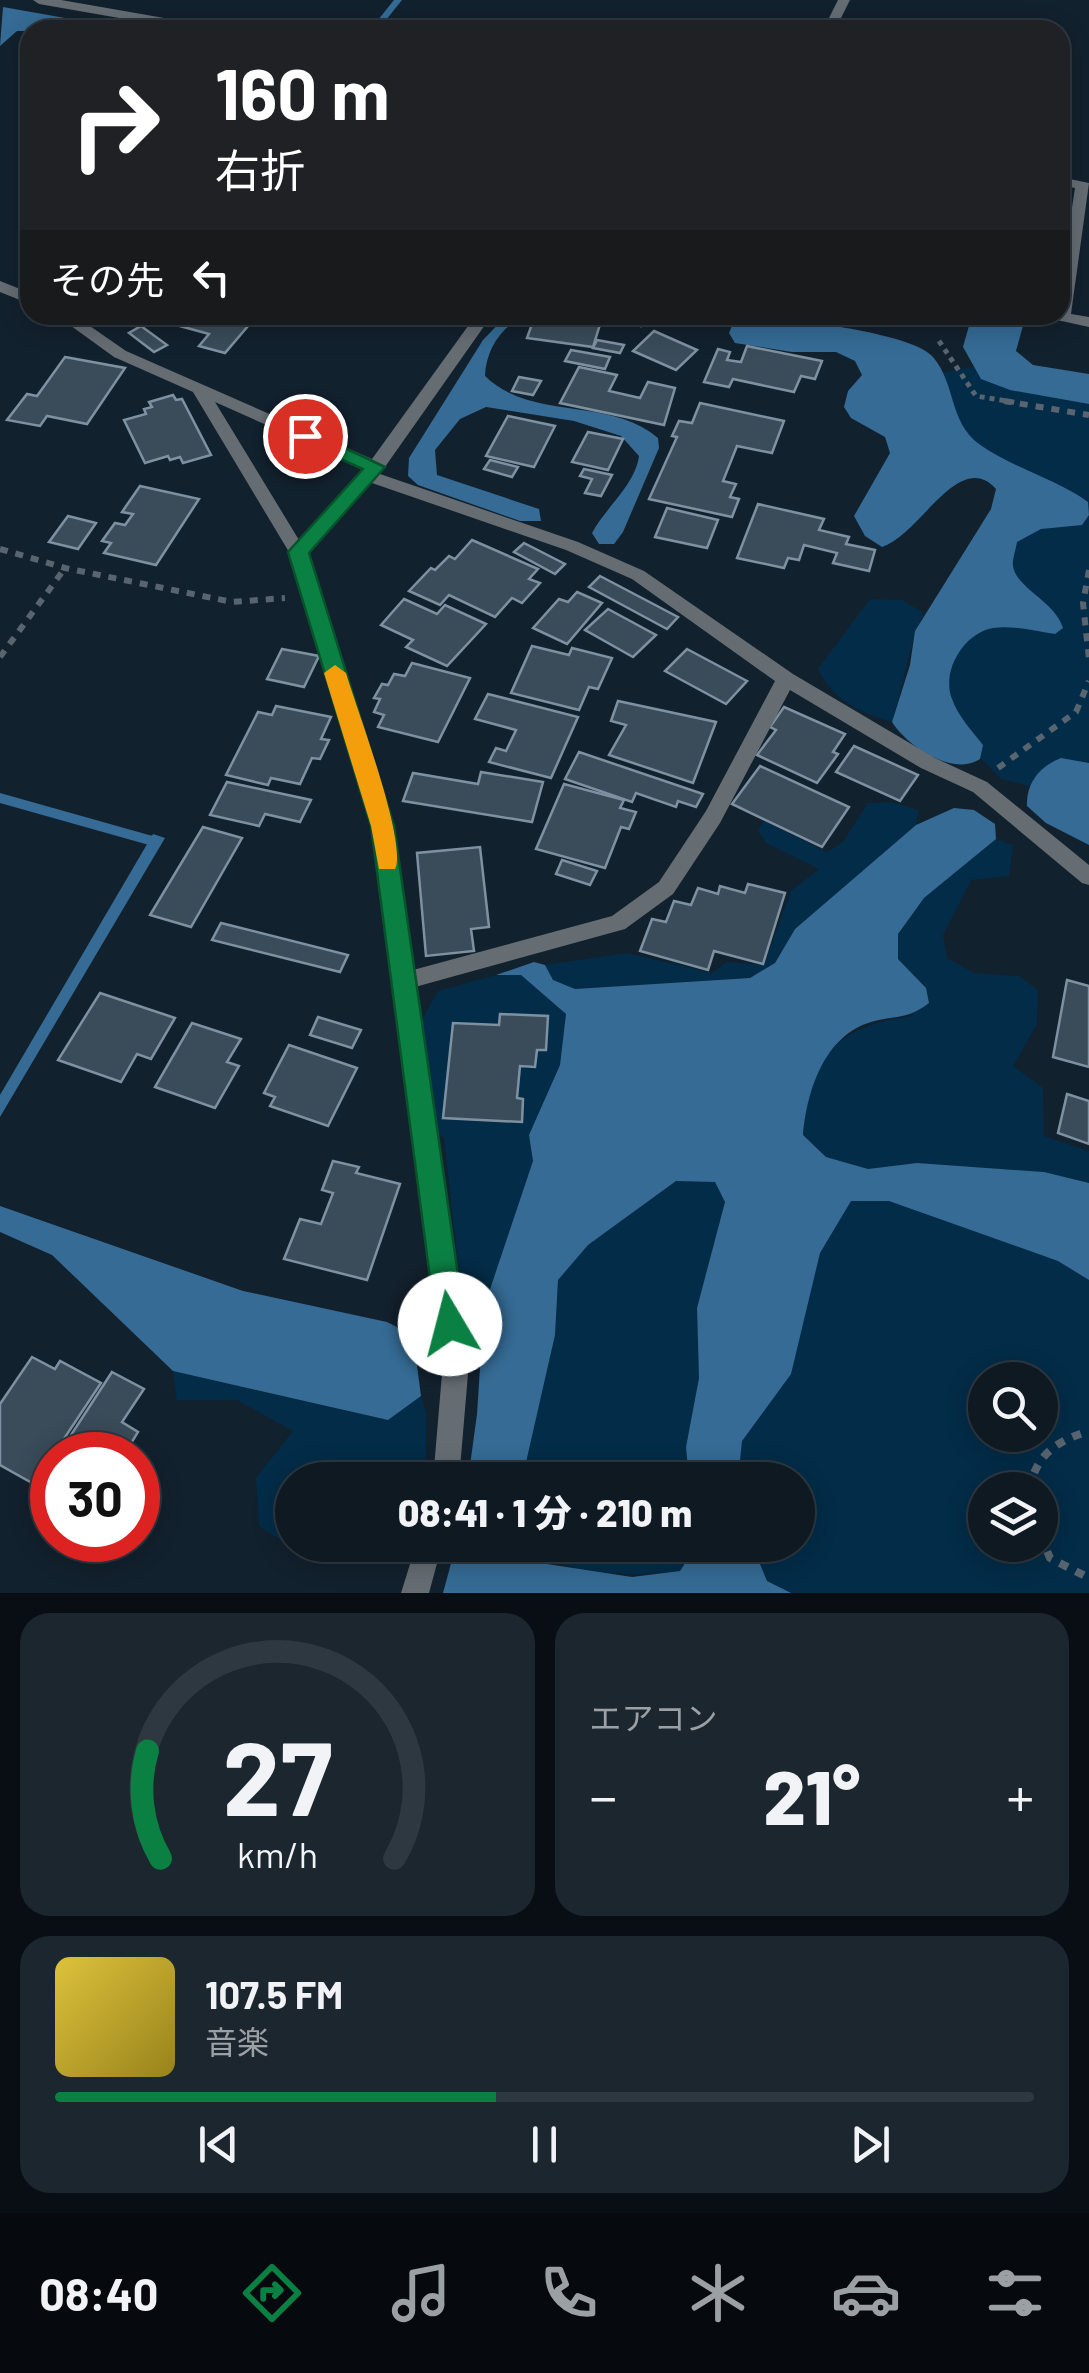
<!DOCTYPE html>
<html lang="ja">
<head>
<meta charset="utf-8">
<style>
  :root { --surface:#0e1922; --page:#1c262f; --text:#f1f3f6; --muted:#9ba0a5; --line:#2e3840; --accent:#0b8043 }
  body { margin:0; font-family:Barlow,"Noto Sans JP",sans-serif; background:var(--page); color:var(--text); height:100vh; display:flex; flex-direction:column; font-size:38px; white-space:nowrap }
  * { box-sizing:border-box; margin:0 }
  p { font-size:32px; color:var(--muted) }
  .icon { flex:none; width:55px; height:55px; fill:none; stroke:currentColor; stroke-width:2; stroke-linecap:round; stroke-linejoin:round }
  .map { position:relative; height:1593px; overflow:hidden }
  .panel { display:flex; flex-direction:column; gap:20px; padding:20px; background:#080e13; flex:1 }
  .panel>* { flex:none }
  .guide { position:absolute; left:20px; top:20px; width:1050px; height:305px; border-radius:30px; box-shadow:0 5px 25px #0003,0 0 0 2px var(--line); background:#202124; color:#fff; overflow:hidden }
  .buttons { position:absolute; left:968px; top:1362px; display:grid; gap:20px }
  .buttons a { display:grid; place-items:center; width:90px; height:90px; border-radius:50%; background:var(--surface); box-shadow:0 5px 25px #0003,0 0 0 2px var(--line); font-size:50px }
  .speed { position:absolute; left:30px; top:1432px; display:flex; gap:20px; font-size:50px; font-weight:700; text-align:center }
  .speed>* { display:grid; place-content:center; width:130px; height:130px; border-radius:50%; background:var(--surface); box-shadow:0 5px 25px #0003,0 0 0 2px var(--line); line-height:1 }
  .speed .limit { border:15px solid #d22; background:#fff; color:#111 }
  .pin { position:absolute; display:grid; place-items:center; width:85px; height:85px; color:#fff; margin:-42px; border:5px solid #fff; border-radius:50%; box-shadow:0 2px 10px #0007 }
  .me { position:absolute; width:110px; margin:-55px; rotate:352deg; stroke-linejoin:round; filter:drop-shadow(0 0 8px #0008) }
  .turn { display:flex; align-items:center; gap:35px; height:210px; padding:0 30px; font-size:45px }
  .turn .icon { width:130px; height:130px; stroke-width:2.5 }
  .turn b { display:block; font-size:70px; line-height:85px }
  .then { display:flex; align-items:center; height:95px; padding:0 30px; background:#0003; gap:20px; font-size:38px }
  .big { font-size:75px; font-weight:800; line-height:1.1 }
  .panel .widget { flex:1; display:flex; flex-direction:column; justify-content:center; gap:15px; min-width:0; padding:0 35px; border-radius:30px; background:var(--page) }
  .panel .dial { align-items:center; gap:0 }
  .dial svg { height:260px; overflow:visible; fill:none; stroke:var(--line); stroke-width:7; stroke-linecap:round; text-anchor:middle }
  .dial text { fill:var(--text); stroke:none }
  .song { display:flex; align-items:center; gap:30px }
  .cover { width:120px; height:120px; border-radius:15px; background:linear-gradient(135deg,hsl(50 70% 55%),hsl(50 70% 35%)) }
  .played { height:10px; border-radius:5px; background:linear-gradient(90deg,var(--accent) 45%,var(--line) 45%) }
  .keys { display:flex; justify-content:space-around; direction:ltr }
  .heat { display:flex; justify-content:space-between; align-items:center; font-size:55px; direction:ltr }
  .panel .tiles { flex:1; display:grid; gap:20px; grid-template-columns:1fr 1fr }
  .widget:last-child { grid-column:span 2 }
  .trip { position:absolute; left:275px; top:1462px; width:540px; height:100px; border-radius:50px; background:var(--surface); box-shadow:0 5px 25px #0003,0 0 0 2px var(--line); font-weight:800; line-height:100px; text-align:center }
  .menu { display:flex; height:160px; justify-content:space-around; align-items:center; background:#060a0e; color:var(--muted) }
  .menu .icon { width:70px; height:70px }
  .menu .current { color:var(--accent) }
  .menu b { font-size:45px; color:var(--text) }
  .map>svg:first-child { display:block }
  .green { fill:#032c48; fill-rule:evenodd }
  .water { fill:#356b95 }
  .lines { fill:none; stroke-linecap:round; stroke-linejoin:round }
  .stream { fill:#356b95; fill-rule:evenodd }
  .building { fill:#3a4b59; stroke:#7e91a1; stroke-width:2.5 }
  .path-far2 { stroke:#586570; stroke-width:5; stroke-dasharray:5 5; stroke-linecap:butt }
  .path-far1 { stroke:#586570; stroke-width:6; stroke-dasharray:8 8; stroke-linecap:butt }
  .path { stroke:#586570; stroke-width:8; stroke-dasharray:9 9; stroke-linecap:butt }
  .minor { fill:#656d73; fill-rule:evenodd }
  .route { fill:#0b8043; stroke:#07532c; stroke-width:2.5 }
  .slow { fill:#f59e0b }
</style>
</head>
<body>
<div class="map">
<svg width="1089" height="1593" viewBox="0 0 1089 1593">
  <rect width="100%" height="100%" fill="#12212e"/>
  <g class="green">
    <polygon points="993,363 1089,388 1089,812 1058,793 1001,779 934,711 1016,477 918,413 941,373"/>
    <path d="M 870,599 L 902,600 L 924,613 C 909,642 903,688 892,722 C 859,712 834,701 818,669 Z"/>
    <polygon points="891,802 919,810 916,825 795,929 775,963 750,978 575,989 552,980 545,965 627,953 712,973 727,962 764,965 791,891 819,869 766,843 758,830 764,821 827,852 843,842 868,803"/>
    <path d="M 996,839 L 1013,845 L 1009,876 L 971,880 L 943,935 L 947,958 L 974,973 L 1019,976 L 1038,990 L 1037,1024 L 1013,1066 L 1043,1088 L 1044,1136 L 1089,1151 L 1089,1183 L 1044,1172 L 917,1163 L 868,1169 L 826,1157 L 803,1135 C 811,1056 834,1027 912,1016 L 926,988 L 898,959 L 898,934 L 924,898 Z"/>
    <polygon points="496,975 521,975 566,1014 560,1065 529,1135 533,1161 484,1307 463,1306 444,1139 431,1125 422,1020 438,991"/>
    <polygon points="676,1181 715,1182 725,1202 697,1308 699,1378 686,1447 689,1480 522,1480 555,1335 558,1280 588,1245"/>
    <path d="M 942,1184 L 1089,1226 L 1089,1593 L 758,1593 L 730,1545 L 798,1545 L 798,1480 L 720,1480 L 801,1193 ZM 985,1380 L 1040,1380 L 1040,1435 L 985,1435 ZM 985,1490 L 1040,1490 L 1040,1545 L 985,1545 Z"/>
    <polygon points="173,1371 387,1420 421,1396 426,1413 426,1480 292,1480 292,1545 405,1545 402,1552 307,1557 259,1526 256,1478 293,1431 237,1400 177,1400"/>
    <path d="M 516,1545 L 697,1545 L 681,1571 C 623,1578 566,1575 516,1545 Z"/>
  </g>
  <g class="water">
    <polygon points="3,7 133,30 17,31 0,46"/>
    <path d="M 507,315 L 524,315 C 501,328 486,349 485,376 C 532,422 609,396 658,438 L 659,448 L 623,532 L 614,544 L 599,544 L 592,533 C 606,507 635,485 639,456 L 621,436 L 574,421 L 486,407 L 460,419 L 435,450 L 437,475 L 539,509 L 541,521 L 520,521 L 418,485 L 408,476 L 409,458 L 483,340 Z"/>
    <path d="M 754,315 C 789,320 912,332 933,357 C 956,384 949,422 979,444 C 1012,468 1055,478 1088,502 L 1089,515 L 1082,525 L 1041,529 L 1017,542 C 1016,549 1012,560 1013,566 C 1016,588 1055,601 1063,628 L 1055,634 C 1036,631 1012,625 993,628 C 964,633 941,671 952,699 C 958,716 972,731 983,745 L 980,759 C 953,777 907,746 892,722 L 910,665 L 915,631 L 991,509 L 996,489 C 959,448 920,535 882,547 L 865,536 L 854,516 L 890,453 L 885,437 L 851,418 L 844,407 L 848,391 L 862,375 L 855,361 L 836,352 L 792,352 L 735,343 L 729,333 L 735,319 Z"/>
    <polygon points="972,315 1026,315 1016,351 1033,365 1089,374 1089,404 1010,390 981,379 963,347"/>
    <path d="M 1061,758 L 1089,763 L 1089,845 L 1046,823 L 1027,806 C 1026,783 1040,766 1061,758 Z"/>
    <path d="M 954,808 L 974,810 L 995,824 L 996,839 L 924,898 L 898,934 L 898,959 L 926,988 L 929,1003 C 907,1020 896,1015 871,1022 C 824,1036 807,1091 803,1135 L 826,1157 L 868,1169 L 917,1163 L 1044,1172 L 1089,1183 L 1089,1280 L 1058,1261 L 889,1201 L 851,1201 L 820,1253 L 791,1374 L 742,1441 L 738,1480 L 689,1480 L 686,1447 L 699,1378 L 697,1308 L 725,1202 L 715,1182 L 676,1181 L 588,1245 L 558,1280 L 555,1335 L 522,1480 L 468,1480 L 477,1414 L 484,1307 L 533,1161 L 529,1135 L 560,1065 L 566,1014 L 521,975 L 496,975 L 534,962 L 545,965 L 553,980 L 575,989 L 750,978 L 775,963 L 795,929 L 916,825 Z"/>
    <polygon points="153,834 165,838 0,1117 0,1095"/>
    <polygon points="0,1206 243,1291 387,1322 413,1335 421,1396 388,1420 173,1371 52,1255 0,1232"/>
    <polygon points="456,1545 516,1545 547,1564 632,1577 680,1571 697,1545 752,1545 767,1581 791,1593 443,1593"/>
  </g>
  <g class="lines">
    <g class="stream">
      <polygon points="394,0 402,0 378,30 370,30"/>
      <polygon points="0,793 149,835 154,836 155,840 154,844 149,845 0,803"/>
    </g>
  </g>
  <g class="building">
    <polygon points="176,315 240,315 254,319 225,353 199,346 209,334 169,323"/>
    <polygon points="546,315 602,318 593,347 527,338 532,324 542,325"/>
    <polygon points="604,315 639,315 645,316 641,326 602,318"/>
    <polygon points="141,326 167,345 154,352 129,333"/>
    <polygon points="654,331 697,350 676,370 633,351"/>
    <polygon points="597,340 624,345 620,353 593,348"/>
    <polygon points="747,346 822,361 815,379 801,376 794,392 733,379 729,387 704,382 718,349 730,352 727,360 741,362"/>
    <polygon points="571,350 610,357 605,369 565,361"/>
    <polygon points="65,357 125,368 87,424 47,416 40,426 7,420 27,394 37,396"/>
    <polygon points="579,367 617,375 609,391 640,398 648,382 675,388 664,425 560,403"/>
    <polygon points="519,377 541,381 533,395 512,391"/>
    <polygon points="173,395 176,400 182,399 211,455 183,463 180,457 170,460 168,456 145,463 124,420 146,414 144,409 152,407 149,402"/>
    <polygon points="700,403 784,421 772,453 737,446 723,481 736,484 730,497 739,499 732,517 649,499 677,437 672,436 679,421 692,423"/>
    <polygon points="508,416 555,426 534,467 486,456"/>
    <polygon points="588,432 623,439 608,470 572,462"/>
    <polygon points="490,460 518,467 512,477 484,469"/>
    <polygon points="584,469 612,475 601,496 585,493 592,479 580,476"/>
    <polygon points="140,486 199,499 156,565 104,553 111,543 102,541 115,523 125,525 133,514 122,512"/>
    <polygon points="758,504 824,519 819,530 849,537 846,544 875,550 869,571 833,563 837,553 804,545 799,560 788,558 784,568 737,558"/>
    <polygon points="667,508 718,520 707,548 655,537"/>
    <polygon points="68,516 96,523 78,549 49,542"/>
    <polygon points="472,540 538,569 529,579 540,583 522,603 512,598 495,617 449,595 440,605 409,591 431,568 435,570 449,556 455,559"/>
    <polygon points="524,543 565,564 555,574 514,552"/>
    <polygon points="600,576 678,617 667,629 589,587"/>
    <polygon points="577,592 602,603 567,644 533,628 559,599 568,602"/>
    <polygon points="404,599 437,614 445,605 486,624 447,666 406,647 413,640 381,625"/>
    <polygon points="608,609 656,635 633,657 585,630"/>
    <polygon points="532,646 569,655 572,648 612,658 598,689 589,687 579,710 511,693"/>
    <polygon points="282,649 319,656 304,687 267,679"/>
    <polygon points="687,649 747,681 726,704 665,671"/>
    <polygon points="412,663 470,678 438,742 378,727 384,715 374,712 380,699 374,698 382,684 388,685 394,674 405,676"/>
    <polygon points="488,694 578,717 551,778 489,762 496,748 506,751 516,730 475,719"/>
    <polygon points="618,701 716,722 693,783 609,755 626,725 611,721"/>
    <polygon points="276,706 331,717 321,739 329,740 320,759 312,758 300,784 271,778 268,785 226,775 258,712 272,715"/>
    <polygon points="784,707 845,734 833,752 838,754 817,783 757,755 776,730 770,727"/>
    <polygon points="854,746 918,775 900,801 836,772"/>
    <polygon points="579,752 703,794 696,807 678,801 676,807 636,793 632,802 565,779"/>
    <polygon points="760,766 849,807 822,847 732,804"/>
    <polygon points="481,772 543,782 532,822 403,801 413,773 478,784"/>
    <polygon points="227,782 311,800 300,822 265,814 259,826 210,815"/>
    <polygon points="564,784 624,800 620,808 636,812 629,829 621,827 605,868 536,849"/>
    <polygon points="203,827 242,838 191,927 150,915"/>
    <polygon points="480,847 489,927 471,929 474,951 426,956 417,853"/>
    <polygon points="562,860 597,871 590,885 556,874"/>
    <polygon points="748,884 785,893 763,964 714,951 708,970 640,951 652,919 666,922 674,901 691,905 698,888 718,894 720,886 745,893"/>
    <polygon points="221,923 348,955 340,972 212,940"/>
    <polygon points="1067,980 1089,986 1089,1067 1053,1057"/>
    <polygon points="100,993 175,1018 151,1059 137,1054 121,1082 58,1060"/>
    <polygon points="500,1014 548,1016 546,1050 537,1050 535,1067 520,1066 517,1098 523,1099 522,1122 443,1118 453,1023 499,1025"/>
    <polygon points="318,1017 361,1030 352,1048 310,1035"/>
    <polygon points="192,1023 241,1039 227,1062 239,1066 215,1108 155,1087"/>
    <polygon points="289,1045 357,1068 328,1126 270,1106 275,1097 264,1093"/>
    <polygon points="1067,1094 1089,1101 1089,1144 1058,1133"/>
    <polygon points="333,1161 359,1167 356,1173 400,1184 367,1280 284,1259 300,1219 321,1224 333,1193 322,1190"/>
    <polygon points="32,1357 55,1369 60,1361 101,1383 34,1484 0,1465 0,1404"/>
    <polygon points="112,1372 144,1389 122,1422 138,1432 124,1455 107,1455 71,1435"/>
  </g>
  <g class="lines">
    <polyline class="path-far2" points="939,341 976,396 1019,403"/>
    <g class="path-far1">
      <polyline points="1004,401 1089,415"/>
      <polyline points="0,549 65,568 232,602 285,598"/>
      <polyline points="1089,570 1083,603 1089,659"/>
      <polyline points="0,657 65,568"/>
      <polyline points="998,768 1076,712 1089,681"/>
    </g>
    <g class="path">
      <path d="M 1029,1490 C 1036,1455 1056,1441 1089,1431"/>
      <polyline points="1040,1535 1050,1558 1089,1578"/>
    </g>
    <g class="minor">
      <polygon points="33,0 61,0 210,26 216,30 188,30 39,4"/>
      <polygon points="838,0 850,0 835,30 823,30"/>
      <polygon points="1060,177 1089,183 1071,314 1089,317 1089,327 1057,320 1055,317 1060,315 1060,286 1075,188 1060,185"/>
      <polygon points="0,281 30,293 30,304 0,292"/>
      <path d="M 56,315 L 74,315 L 126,351 L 372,459 L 476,315 L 492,315 L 380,474 L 578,542 L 644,571 L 793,674 L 935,758 L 987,782 L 1089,865 L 1089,885 L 1082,883 L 973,792 L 921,768 L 790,690 L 720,823 L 673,894 L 625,929 L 415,987 L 469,1362 L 459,1480 L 433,1480 L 443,1362 L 372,826 L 289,552 L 193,392 L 114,357 ZM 215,402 L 365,469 L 299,540 ZM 372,483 L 566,550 L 632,579 L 775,681 L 706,811 L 659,882 L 612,916 L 413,970 L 392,826 L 307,553 Z"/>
      <polygon points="416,1545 442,1545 429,1593 401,1593"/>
    </g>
  </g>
  <polygon class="route" points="305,429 385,467 309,553 394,826 465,1324 460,1334 450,1338 441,1334 436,1324 371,826 288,552 363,469 298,440 296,436"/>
  <path class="slow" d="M 335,665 L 346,673 C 356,707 408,844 395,869 L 379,869 L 371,826 L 324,673 Z"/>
</svg>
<div class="buttons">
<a><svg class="icon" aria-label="search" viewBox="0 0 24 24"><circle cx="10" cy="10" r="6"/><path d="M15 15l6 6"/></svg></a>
<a><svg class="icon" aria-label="layers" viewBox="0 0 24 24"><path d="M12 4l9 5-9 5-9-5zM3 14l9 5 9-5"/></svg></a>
</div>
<div class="speed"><div class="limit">30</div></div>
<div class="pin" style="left:305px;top:436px;background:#d93025"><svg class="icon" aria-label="arrive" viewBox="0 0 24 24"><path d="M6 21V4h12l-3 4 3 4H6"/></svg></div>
<svg class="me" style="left:450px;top:1324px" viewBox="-20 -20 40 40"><circle r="19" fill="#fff"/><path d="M0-13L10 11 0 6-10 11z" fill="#0b8043"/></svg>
<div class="trip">08:41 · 1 分 · 210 m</div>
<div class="guide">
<div class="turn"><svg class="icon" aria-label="right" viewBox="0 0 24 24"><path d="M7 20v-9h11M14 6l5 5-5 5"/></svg><div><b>160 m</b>右折</div></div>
<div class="then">その先<svg class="icon" aria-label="left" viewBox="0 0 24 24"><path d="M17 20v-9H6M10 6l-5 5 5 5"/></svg></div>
</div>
</div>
<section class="panel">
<div class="tiles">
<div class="widget dial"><svg viewBox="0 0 100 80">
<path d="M14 69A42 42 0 1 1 86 69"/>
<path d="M14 69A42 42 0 0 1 10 36" stroke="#0b8043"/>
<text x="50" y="56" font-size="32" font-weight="700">27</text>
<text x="50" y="72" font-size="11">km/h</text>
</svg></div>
<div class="widget"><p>エアコン</p>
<div class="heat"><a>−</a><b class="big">21°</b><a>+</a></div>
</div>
<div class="widget">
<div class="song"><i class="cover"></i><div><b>107.5 FM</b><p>音楽</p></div></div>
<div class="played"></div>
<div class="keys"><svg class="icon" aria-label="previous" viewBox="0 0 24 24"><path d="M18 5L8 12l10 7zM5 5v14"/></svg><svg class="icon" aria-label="pause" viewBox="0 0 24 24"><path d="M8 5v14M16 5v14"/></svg><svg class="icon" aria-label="next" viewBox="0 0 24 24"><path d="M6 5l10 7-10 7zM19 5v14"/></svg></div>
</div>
</div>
</section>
<nav class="menu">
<b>08:40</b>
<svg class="icon current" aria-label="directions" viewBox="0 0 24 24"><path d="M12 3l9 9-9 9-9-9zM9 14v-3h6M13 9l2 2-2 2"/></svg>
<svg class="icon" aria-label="music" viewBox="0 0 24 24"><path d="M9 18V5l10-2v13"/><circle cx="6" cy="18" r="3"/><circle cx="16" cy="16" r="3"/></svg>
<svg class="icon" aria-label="phone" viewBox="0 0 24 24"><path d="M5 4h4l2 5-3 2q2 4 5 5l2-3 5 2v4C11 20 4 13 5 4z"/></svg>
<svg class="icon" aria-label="climate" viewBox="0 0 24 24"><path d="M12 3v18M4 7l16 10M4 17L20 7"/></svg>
<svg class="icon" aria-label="car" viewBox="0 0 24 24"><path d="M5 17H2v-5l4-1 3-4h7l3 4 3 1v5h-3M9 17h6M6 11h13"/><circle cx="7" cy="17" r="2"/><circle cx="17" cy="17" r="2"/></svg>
<svg class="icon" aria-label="filters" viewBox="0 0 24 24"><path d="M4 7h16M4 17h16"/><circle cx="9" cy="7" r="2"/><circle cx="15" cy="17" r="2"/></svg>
</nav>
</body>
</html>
